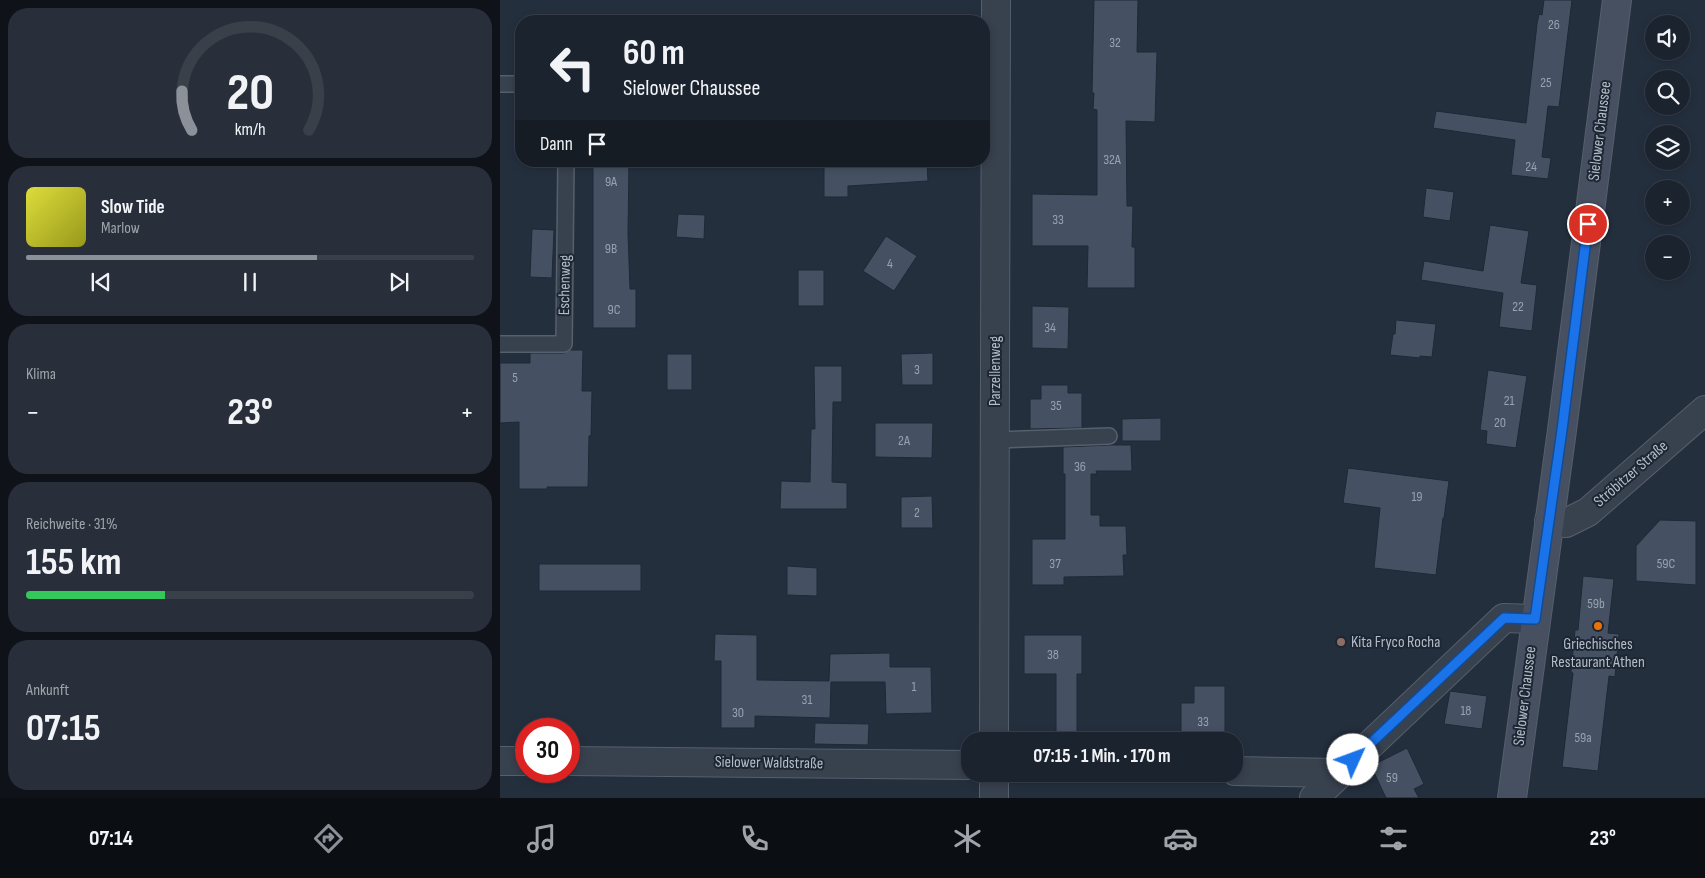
<!DOCTYPE html>
<html lang="de">
<head>
<meta charset="utf-8">
<style>
  :root { --surface:#1b232e; --page:#282f3a; --text:#f1f3f6; --muted:#a0a4aa; --line:#39404a; --accent:#8c9099 }
  body { margin:0; font-family:"Sofia Sans Condensed",sans-serif; background:var(--page); color:var(--text); height:100vh; display:flex; flex-direction:column; font-size:19px; white-space:nowrap }
  * { box-sizing:border-box; margin:0 }
  p { font-size:16px; color:var(--muted) }
  .icon { flex:none; width:28px; height:28px; fill:none; stroke:currentColor; stroke-width:2; stroke-linecap:round; stroke-linejoin:round }
  .map { position:relative; flex:1; overflow:hidden }
  .drawer { display:flex; flex-direction:column; gap:8px; padding:8px; background:#0f1319; width:500px }
  .drawer>* { flex:none }
  .guide { position:absolute; left:15px; top:15px; width:475px; height:152px; border-radius:20px; box-shadow:0 2px 8px #0003,0 0 0 1px var(--line); background:#1b232e; color:var(--text); overflow:hidden }
  .tools { position:absolute; left:1145px; top:15px; display:grid; gap:10px }
  .tools a { display:grid; place-items:center; width:45px; height:45px; border-radius:50%; background:var(--surface); box-shadow:0 2px 8px #0003,0 0 0 1px var(--line); font-size:25px }
  .speed { position:absolute; left:15px; top:718px; display:flex; gap:10px; font-size:25px; font-weight:700; text-align:center }
  .speed>* { display:grid; place-content:center; width:65px; height:65px; border-radius:50%; background:var(--surface); box-shadow:0 2px 8px #0003,0 0 0 1px var(--line); line-height:1 }
  .speed .limit { border:8px solid #d22; background:#fff; color:#111 }
  .pin { position:absolute; display:grid; place-items:center; width:42px; height:42px; color:#fff; margin:-21px; border:2px solid #fff; border-radius:50%; box-shadow:0 1px 5px #0007 }
  .me { position:absolute; width:55px; margin:-28px; rotate:47deg; stroke-linejoin:round; filter:drop-shadow(0 0 4px #0008) }
  .turn { display:flex; align-items:center; gap:18px; height:105px; padding:0 25px; font-size:22px }
  .turn .icon { width:65px; height:65px; stroke-width:2.5 }
  .turn b { display:block; font-size:35px; line-height:42px }
  .then { display:flex; align-items:center; height:48px; padding:0 25px; background:#0003; gap:10px; font-size:19px }
  .big { font-size:38px; font-weight:700; line-height:1.1 }
  .drawer .tile { flex:1; display:flex; flex-direction:column; justify-content:center; gap:8px; min-width:0; padding:0 18px; border-radius:20px; background:var(--page) }
  .drawer .dial { align-items:center; gap:0 }
  .dial svg { height:130px; overflow:visible; fill:none; stroke:var(--line); stroke-width:7; stroke-linecap:round; text-anchor:middle }
  .dial text { fill:var(--text); stroke:none }
  .song { display:flex; align-items:center; gap:15px }
  .cover { width:60px; height:60px; border-radius:8px; background:linear-gradient(135deg,hsl(60 70% 55%),hsl(60 70% 35%)) }
  .played { height:5px; border-radius:2px; background:linear-gradient(90deg,var(--accent) 65%,var(--line) 65%) }
  .keys { display:flex; justify-content:space-around; direction:ltr }
  .heat { display:flex; justify-content:space-between; align-items:center; font-size:28px; direction:ltr }
  .charge { height:8px; border-radius:4px; background:linear-gradient(90deg,#34c759 31%,var(--line) 0) }
  .trip { position:absolute; left:461px; top:732px; width:282px; height:50px; border-radius:20px; background:var(--surface); box-shadow:0 2px 8px #0003,0 0 0 1px var(--line); font-weight:700; line-height:50px; text-align:center }
  .tab-bar { display:flex; height:80px; justify-content:space-around; align-items:center; background:#0b0e12; color:var(--muted) }
  .tab-bar .icon { width:35px; height:35px }
  .tab-bar .selected { color:var(--accent) }
  .tab-bar b { font-size:22px; color:var(--text) }
  main { display:flex; flex:1; min-height:0 }
  .map>svg:first-child { display:block }
  .building { fill:#455162; stroke:#1f2835 }
  .lines { fill:none; stroke-linecap:round; stroke-linejoin:round }
  .service-casing { stroke:#565f6c; stroke-width:18 }
  .minor-casing { stroke:#565f6c; stroke-width:30 }
  .secondary-casing { stroke:#565f6c; stroke-width:30 }
  .service { stroke:#38414e; stroke-width:15 }
  .minor { stroke:#38414e; stroke-width:28 }
  .secondary { stroke:#465061; stroke-width:28 }
  .route-casing { stroke:#114b97; stroke-width:12 }
  .route { stroke:#1a73e8; stroke-width:9 }
  .food-dot { fill:#e8710a; stroke:#1d2633; stroke-width:2 }
  .education-dot { fill:#8d6e63; stroke:#1d2633; stroke-width:2 }
  .labels { text-anchor:middle; dominant-baseline:central; stroke-width:4; stroke-linejoin:round; paint-order:stroke }
  .number-label { font-size:14px; fill:#98a1af }
  .street-label { font-size:16px; fill:#b4bcc9; stroke:#1d2633 }
  .poi-label { font-size:16px; fill:#b4bcc9; stroke:#1d2633; text-anchor:start }
</style>
</head>
<body>
<main>
<section class="drawer">
<div class="tile dial"><svg viewBox="0 0 100 80">
<path d="M14 69A42 42 0 1 1 86 69"/>
<path d="M14 69A42 42 0 0 1 8 45" stroke="#8c9099"/>
<text x="50" y="56" font-size="32" font-weight="700">20</text>
<text x="50" y="72" font-size="11">km/h</text>
</svg></div>
<div class="tile">
<div class="song"><i class="cover"></i><div><b>Slow Tide</b><p>Marlow</p></div></div>
<div class="played"></div>
<div class="keys"><svg class="icon" aria-label="previous" viewBox="0 0 24 24"><path d="M18 5L8 12l10 7zM5 5v14"/></svg><svg class="icon" aria-label="pause" viewBox="0 0 24 24"><path d="M8 5v14M16 5v14"/></svg><svg class="icon" aria-label="next" viewBox="0 0 24 24"><path d="M6 5l10 7-10 7zM19 5v14"/></svg></div>
</div>
<div class="tile"><p>Klima</p>
<div class="heat"><a>−</a><b class="big">23°</b><a>+</a></div>
</div>
<div class="tile"><p>Reichweite · 31%</p><b class="big">155 km</b><div class="charge"></div></div>
<div class="tile"><p>Ankunft</p><b class="big">07:15</b></div>
</section>
<div class="map">
<svg width="1205" height="798" viewBox="0 0 1205 798">
  <rect width="100%" height="100%" fill="#242f3e"/>
  <g class="building">
    <polygon points="594,0 638,0 637,52 657,52 655,122 626,121 627,206 633,206 632,247 635,247 635,288 587,288 588,246 532,246 532,194 597,195 597,110 593,109 594,93 592,93"/>
    <polygon points="1044,0 1072,0 1059,107 1048,106 1042,157 1051,158 1048,179 1011,175 1015,140 933,128 936,111 1026,123 1037,24 1039,14 1042,15"/>
    <polygon points="93,161 129,161 128,233 130,289 136,289 136,328 93,328"/>
    <polygon points="324,161 427,161 428,181 348,186 348,197 324,197"/>
    <polygon points="926,188 954,192 950,221 923,217"/>
    <polygon points="178,214 205,215 204,239 176,237"/>
    <polygon points="990,225 1029,231 1021,283 1037,285 1032,331 999,327 1003,293 921,280 924,261 983,271"/>
    <polygon points="32,229 54,230 52,278 30,277"/>
    <polygon points="386,236 417,256 394,291 363,271"/>
    <rect x="298" y="270" width="26" height="36"/>
    <polygon points="532,306 569,307 568,349 532,348"/>
    <polygon points="896,320 936,324 932,357 920,356 920,358 890,355 893,334 895,334"/>
    <polygon points="71,350 83,350 82,391 92,391 91,436 89,436 88,487 47,487 47,489 19,489 19,422 0,423 0,363 30,363 30,353 64,353"/>
    <polygon points="433,353 433,385 402,385 401,354"/>
    <rect x="167" y="354" width="25" height="36"/>
    <polygon points="314,366 342,366 342,402 333,402 332,482 347,483 347,509 280,509 281,481 310,482 311,429 315,429"/>
    <polygon points="988,370 1027,376 1016,448 986,444 987,431 980,430"/>
    <polygon points="541,385 568,385 568,393 582,393 582,428 530,429 530,399 541,399"/>
    <polygon points="661,418 661,441 622,441 622,419"/>
    <polygon points="375,423 433,423 432,458 375,457"/>
    <polygon points="610,445 631,445 632,471 596,471 597,474 591,474 591,515 600,515 600,526 626,526 627,555 623,555 624,576 564,577 564,585 532,585 532,539 565,539 565,474 563,474 563,447"/>
    <polygon points="848,468 949,481 944,518 943,518 936,575 874,568 880,508 843,503"/>
    <polygon points="432,496 433,528 401,528 401,497"/>
    <polygon points="1160,520 1196,521 1196,585 1136,581 1136,546"/>
    <rect x="39" y="564" width="102" height="27"/>
    <polygon points="287,566 317,568 317,596 287,595"/>
    <polygon points="1083,576 1114,579 1108,633 1119,634 1115,677 1109,676 1098,771 1062,767 1073,673 1071,672 1075,630 1078,630"/>
    <polygon points="215,634 257,635 257,680 329,681 330,654 390,653 390,667 431,667 432,713 386,714 385,682 331,682 330,718 255,716 255,728 221,728 221,661 214,661"/>
    <polygon points="524,635 582,635 582,674 577,674 577,734 556,734 556,674 524,674"/>
    <polygon points="694,686 725,686 725,740 681,740 681,703 694,703"/>
    <polygon points="950,691 987,696 982,729 944,724"/>
    <polygon points="315,723 369,724 368,745 314,744"/>
    <polygon points="907,748 924,784 914,789 919,798 886,798 871,766"/>
  </g>
  <g class="lines">
    <g class="service-casing">
      <g id="service">
        <polyline points="0,84 21,84"/>
        <polyline points="0,344 64,344 66,161"/>
        <polyline points="495,440 609,436"/>
      </g>
    </g>
    <g class="minor-casing">
      <g id="minor">
        <polyline points="1049,521 1066,523 1088,512 1205,410"/>
        <polyline points="494,741 496,0"/>
        <polyline points="0,761 26,761"/>
        <polyline points="69,761 470,765"/>
        <polyline points="735,771 839,773"/>
        <polyline points="494,798 494,774"/>
        <polyline points="814,798 1004,618 1035,619"/>
      </g>
    </g>
    <g class="secondary-casing">
      <polyline id="secondary" points="1012,798 1062,430 1117,0"/>
    </g>
    <use href="#service" class="service"/>
    <use href="#minor" class="minor"/>
    <use href="#secondary" class="secondary"/>
  </g>
  <g class="lines">
    <g class="route-casing">
      <polyline id="route" points="853,760 1004,618 1035,619 1062,430 1088,224"/>
    </g>
    <use href="#route" class="route"/>
  </g>
  <circle class="food-dot" cx="1098" cy="626" r="5"/>
  <circle class="education-dot" cx="841" cy="642" r="5"/>
  <g class="labels">
    <g class="number-label">
      <text x="1054" y="24">26</text>
      <text x="615" y="42">32</text>
      <text x="1046" y="82">25</text>
      <text x="612" y="159">32A</text>
      <text x="1031" y="166">24</text>
      <text x="111" y="181">9A</text>
      <text x="558" y="219">33</text>
      <text x="111" y="248">9B</text>
      <text x="390" y="263">4</text>
      <text x="1018" y="306">22</text>
      <text x="114" y="309">9C</text>
      <text x="550" y="327">34</text>
      <text x="417" y="369">3</text>
      <text x="15" y="377">5</text>
      <text x="1009" y="400">21</text>
      <text x="556" y="405">35</text>
      <text x="1000" y="422">20</text>
      <text x="404" y="440">2A</text>
      <text x="580" y="466">36</text>
      <text x="917" y="496">19</text>
      <text x="417" y="512">2</text>
      <text x="555" y="563">37</text>
      <text x="1166" y="563">59C</text>
      <text x="1096" y="603">59b</text>
      <text x="553" y="654">38</text>
      <text x="414" y="686">1</text>
      <text x="307" y="699">31</text>
      <text x="966" y="710">18</text>
      <text x="238" y="712">30</text>
      <text x="703" y="721">33</text>
      <text x="1083" y="737">59a</text>
      <text x="892" y="777">59</text>
    </g>
    <g class="street-label">
      <text transform="translate(1100 131) rotate(-83)">Sielower Chaussee</text>
      <text transform="translate(65 285) rotate(-89)">Eschenweg</text>
      <text transform="translate(495 371) rotate(-90)">Parzellenweg</text>
      <text transform="translate(1131 474) rotate(-41)">Ströbitzer Straße</text>
      <text transform="translate(1025 696) rotate(-83)">Sielower Chaussee</text>
      <text transform="translate(269 763) rotate(1)">Sielower Waldstraße</text>
    </g>
    <g class="poi-label">
      <text x="851" y="642">Kita Fryco Rocha</text>
      <text x="1098" y="644" text-anchor="middle">Griechisches<tspan x="1098" dy="18">Restaurant Athen</tspan></text>
    </g>
  </g>
</svg>
<div class="tools">
<a><svg class="icon" aria-label="sound" viewBox="0 0 24 24"><path d="M4 9h4l5-4v14l-5-4H4zM17 9q2 3 0 6"/></svg></a>
<a><svg class="icon" aria-label="search" viewBox="0 0 24 24"><circle cx="10" cy="10" r="6"/><path d="M15 15l6 6"/></svg></a>
<a><svg class="icon" aria-label="layers" viewBox="0 0 24 24"><path d="M12 4l9 5-9 5-9-5zM3 14l9 5 9-5"/></svg></a>
<a>+</a>
<a>−</a>
</div>
<div class="speed"><div class="limit">30</div></div>
<div class="pin" style="left:1088px;top:224px;background:#d93025"><svg class="icon" aria-label="arrive" viewBox="0 0 24 24"><path d="M6 21V4h12l-3 4 3 4H6"/></svg></div>
<svg class="me" style="left:853px;top:760px" viewBox="-20 -20 40 40"><circle r="19" fill="#fff"/><path d="M0-13L10 11 0 6-10 11z" fill="#1a73e8"/></svg>
<div class="trip">07:15 · 1 Min. · 170 m</div>
<div class="guide">
<div class="turn"><svg class="icon" aria-label="left" viewBox="0 0 24 24"><path d="M17 20v-9H6M10 6l-5 5 5 5"/></svg><div><b>60 m</b>Sielower Chaussee</div></div>
<div class="then">Dann<svg class="icon" aria-label="arrive" viewBox="0 0 24 24"><path d="M6 21V4h12l-3 4 3 4H6"/></svg></div>
</div>
</div>
</main>
<nav class="tab-bar">
<b>07:14</b>
<svg class="icon selected" aria-label="directions" viewBox="0 0 24 24"><path d="M12 3l9 9-9 9-9-9zM9 14v-3h6M13 9l2 2-2 2"/></svg>
<svg class="icon" aria-label="music" viewBox="0 0 24 24"><path d="M9 18V5l10-2v13"/><circle cx="6" cy="18" r="3"/><circle cx="16" cy="16" r="3"/></svg>
<svg class="icon" aria-label="phone" viewBox="0 0 24 24"><path d="M5 4h4l2 5-3 2q2 4 5 5l2-3 5 2v4C11 20 4 13 5 4z"/></svg>
<svg class="icon" aria-label="climate" viewBox="0 0 24 24"><path d="M12 3v18M4 7l16 10M4 17L20 7"/></svg>
<svg class="icon" aria-label="car" viewBox="0 0 24 24"><path d="M5 17H2v-5l4-1 3-4h7l3 4 3 1v5h-3M9 17h6M6 11h13"/><circle cx="7" cy="17" r="2"/><circle cx="17" cy="17" r="2"/></svg>
<svg class="icon" aria-label="filters" viewBox="0 0 24 24"><path d="M4 7h16M4 17h16"/><circle cx="9" cy="7" r="2"/><circle cx="15" cy="17" r="2"/></svg>
<b>23°</b>
</nav>
</body>
</html>
